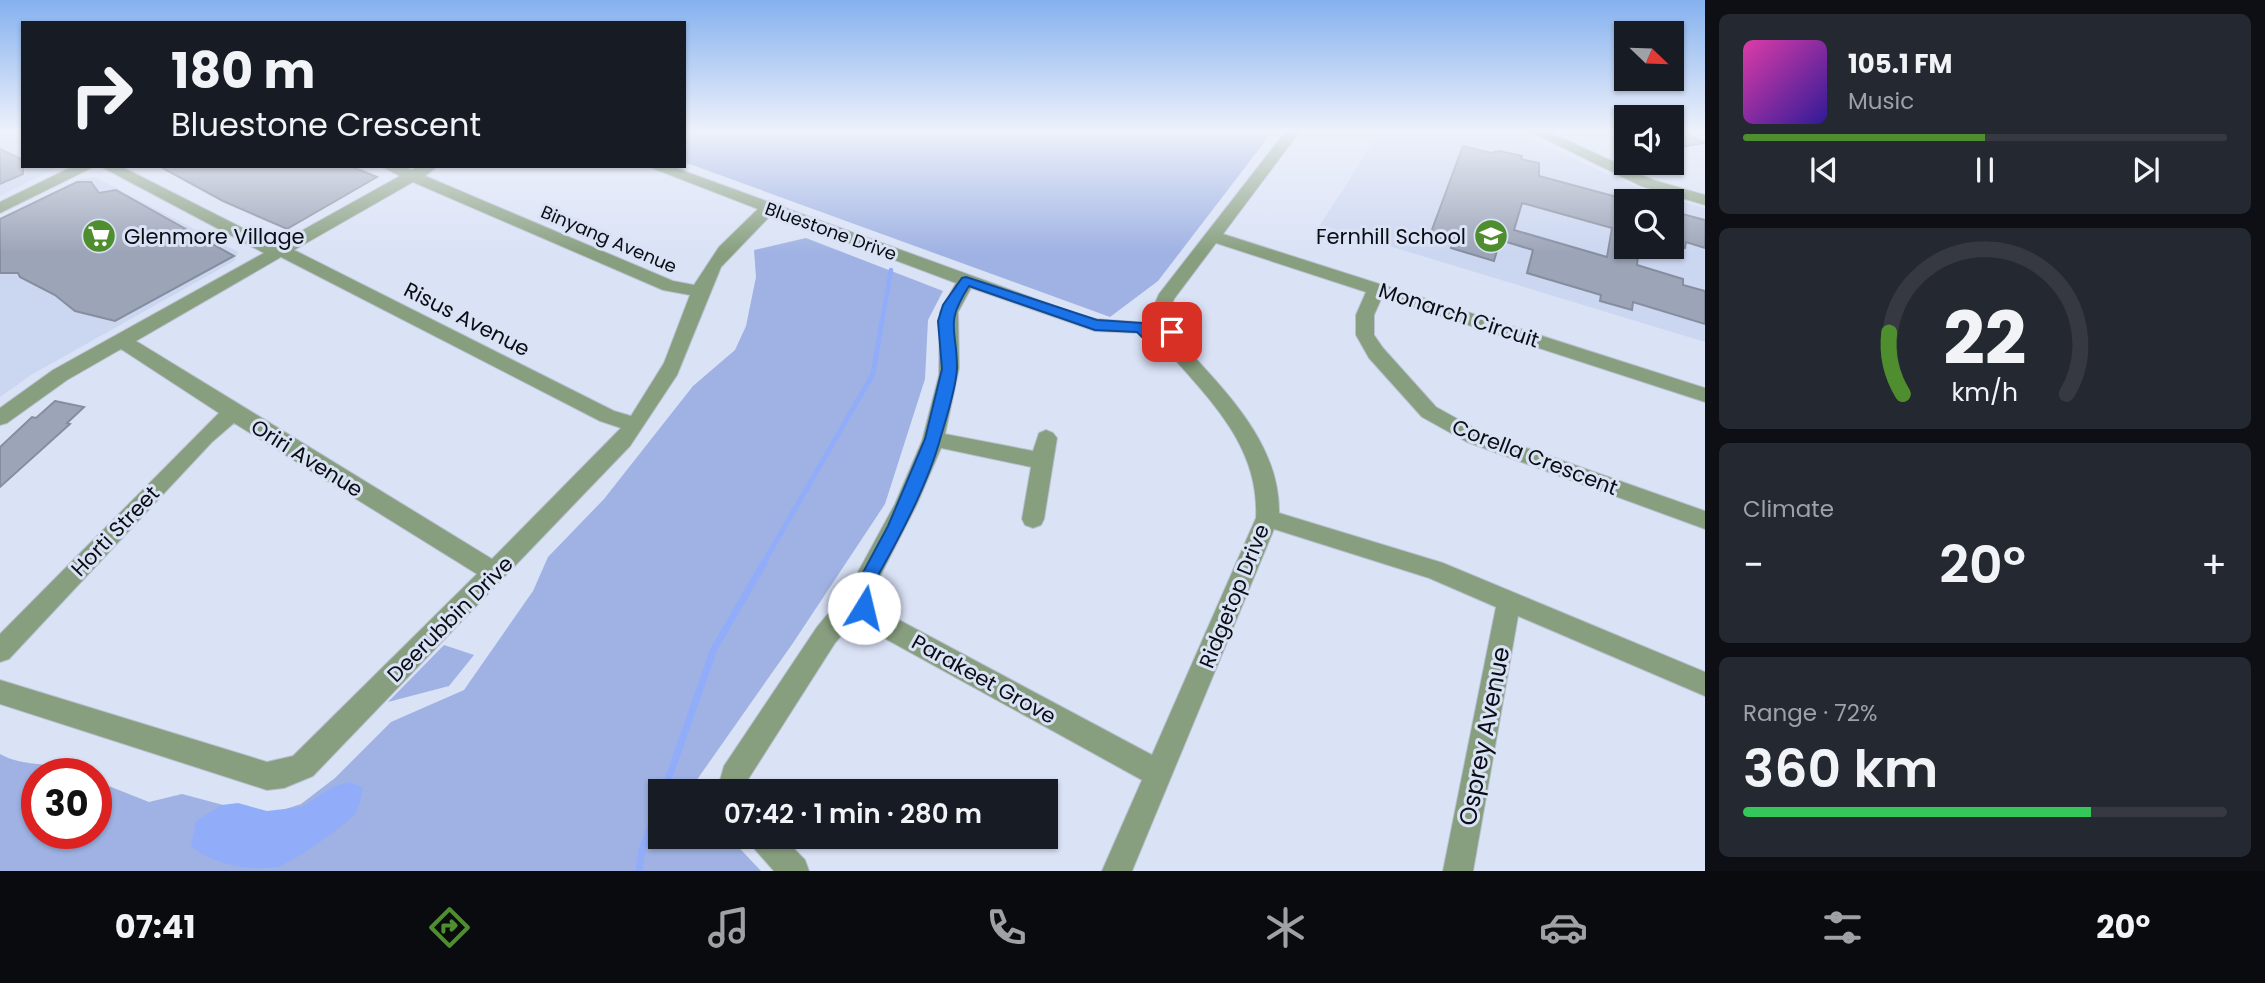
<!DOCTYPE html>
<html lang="en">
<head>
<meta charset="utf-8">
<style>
  :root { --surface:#171b24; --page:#242831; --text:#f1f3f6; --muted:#9ea1a6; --line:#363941; --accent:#4f8e2e }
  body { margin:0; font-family:Poppins,sans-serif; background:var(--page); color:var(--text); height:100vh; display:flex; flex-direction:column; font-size:26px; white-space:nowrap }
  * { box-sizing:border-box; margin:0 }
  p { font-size:23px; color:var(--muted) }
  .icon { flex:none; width:38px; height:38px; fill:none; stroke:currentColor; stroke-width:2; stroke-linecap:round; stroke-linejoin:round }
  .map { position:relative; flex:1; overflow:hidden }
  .side { display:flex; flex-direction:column; gap:14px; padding:14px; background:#0d0f14; width:560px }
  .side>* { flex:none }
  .hud { position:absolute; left:21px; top:21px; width:665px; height:147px; border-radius:0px; box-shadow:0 2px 5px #0004; background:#171b24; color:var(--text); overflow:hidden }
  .needle { width:46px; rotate:113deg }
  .fabs { position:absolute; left:1614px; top:21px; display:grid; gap:14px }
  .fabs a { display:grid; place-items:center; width:70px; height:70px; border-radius:0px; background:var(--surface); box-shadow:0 2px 5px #0004; font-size:35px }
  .speed { position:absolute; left:21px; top:758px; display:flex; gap:14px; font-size:35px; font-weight:700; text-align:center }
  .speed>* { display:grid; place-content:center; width:91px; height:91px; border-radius:50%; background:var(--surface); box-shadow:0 2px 5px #0004; line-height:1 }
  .speed .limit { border:10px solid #d22; background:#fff; color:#111 }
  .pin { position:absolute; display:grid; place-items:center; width:60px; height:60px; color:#fff; margin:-30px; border-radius:14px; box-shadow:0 4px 10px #0006 }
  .me { position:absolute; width:77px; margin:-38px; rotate:9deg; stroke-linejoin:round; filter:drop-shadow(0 0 5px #0008) }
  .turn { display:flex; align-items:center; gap:24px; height:147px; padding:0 35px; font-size:32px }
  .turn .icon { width:91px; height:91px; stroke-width:2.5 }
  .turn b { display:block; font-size:49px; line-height:60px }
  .big { font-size:52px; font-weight:600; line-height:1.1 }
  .side .card { flex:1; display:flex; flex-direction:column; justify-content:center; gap:10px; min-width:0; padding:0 24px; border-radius:10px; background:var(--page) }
  .side .dial { align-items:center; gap:0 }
  .dial svg { height:182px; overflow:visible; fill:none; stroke:var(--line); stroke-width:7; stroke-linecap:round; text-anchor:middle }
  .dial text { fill:var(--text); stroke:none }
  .song { display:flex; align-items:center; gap:21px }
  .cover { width:84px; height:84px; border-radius:10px; background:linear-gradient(135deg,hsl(320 70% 55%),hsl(250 70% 35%)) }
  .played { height:7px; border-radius:4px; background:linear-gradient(90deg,var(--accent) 50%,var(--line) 50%) }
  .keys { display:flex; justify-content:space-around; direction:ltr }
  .heat { display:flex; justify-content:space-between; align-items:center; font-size:38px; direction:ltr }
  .charge { height:10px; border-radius:5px; background:linear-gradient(90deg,#34c759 72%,var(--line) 0) }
  .trip { position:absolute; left:648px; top:779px; width:410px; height:70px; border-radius:0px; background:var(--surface); box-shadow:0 2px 5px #0004; font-weight:600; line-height:70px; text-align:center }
  .tabs { display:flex; height:112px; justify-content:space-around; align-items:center; background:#090b0e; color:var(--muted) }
  .tabs .icon { width:49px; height:49px }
  .tabs .active { color:var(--accent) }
  .tabs b { font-size:32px; color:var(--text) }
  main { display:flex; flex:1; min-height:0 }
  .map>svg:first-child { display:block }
  .built { fill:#cbd6f0; fill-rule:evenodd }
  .green { fill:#9fb2e3 }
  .water { fill:#91adfa }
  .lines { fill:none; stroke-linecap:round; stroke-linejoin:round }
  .stream-far2 { stroke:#91adfa; stroke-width:4.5 }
  .stream-far1 { stroke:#91adfa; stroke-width:5 }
  .stream { stroke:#91adfa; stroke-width:7 }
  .building { fill:#9ca4b7; stroke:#868d9f; stroke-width:2; fill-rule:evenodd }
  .minor-casing { stroke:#b9c0d2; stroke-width:2 }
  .minor { fill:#889f7f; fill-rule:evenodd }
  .route { fill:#1a73e8; stroke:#114b97; stroke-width:2 }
  .labels { text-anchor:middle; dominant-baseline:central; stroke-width:6; stroke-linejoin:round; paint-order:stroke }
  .far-street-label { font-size:18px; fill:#0a0d13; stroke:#dae2f6 }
  .poi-label { font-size:21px; fill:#0a0d13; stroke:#dae2f6; text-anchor:start }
  .street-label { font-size:21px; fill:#0a0d13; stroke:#dae2f6 }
  .near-street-label { font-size:24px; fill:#0a0d13; stroke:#dae2f6 }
</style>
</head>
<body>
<main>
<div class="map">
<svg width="1705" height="871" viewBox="0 0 1705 871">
  <rect width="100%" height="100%" fill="#dae2f6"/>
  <g class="built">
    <polygon points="0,131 23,140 23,166 60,166 0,196"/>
    <path d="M 1381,131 L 1512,131 L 1643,190 L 1705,208 L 1705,342 L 1320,225 ZM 1626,201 L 1671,201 L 1671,247 L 1626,247 Z"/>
    <polygon points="95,177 238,252 234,261 31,375 0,397 0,218 80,179"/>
  </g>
  <g class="green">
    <polygon points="684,131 1273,131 1158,281 1110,317 684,162"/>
    <path d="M 806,238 L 943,291 L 928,320 L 925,379 L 885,504 L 793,643 L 689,791 L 660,791 L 660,836 L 729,837 L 761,871 L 0,871 L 0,754 C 25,768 54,761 80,773 L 37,774 L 37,833 L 96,833 L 96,781 L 149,802 L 182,794 L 264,816 L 301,804 L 335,778 L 391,722 L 464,690 L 533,591 L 548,557 L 604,499 L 693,386 L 735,350 L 746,326 L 756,277 L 754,250 Z"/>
    <polygon points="444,645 474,655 449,686 388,702"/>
  </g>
  <path class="water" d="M 350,782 L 363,788 C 361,796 360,808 355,814 C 346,825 292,863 278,867 C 251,871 212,865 191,846 L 196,821 L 222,805 L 238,803 L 267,811 L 302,807 L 334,786 Z"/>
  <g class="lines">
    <polyline class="stream-far2" points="882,322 891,270"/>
    <polyline class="stream-far1" points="763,564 873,374 882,321"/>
    <g class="stream">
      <polyline points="664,791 714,649 764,563"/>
      <polyline points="639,871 642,850 660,802"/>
    </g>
  </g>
  <g class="building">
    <polygon points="1671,131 1683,131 1704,143 1671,149"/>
    <path d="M 1463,146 L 1491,153 L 1499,151 L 1522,156 L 1521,159 L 1539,163 L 1539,176 L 1617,197 L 1618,191 L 1626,191 L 1626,247 L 1639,247 L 1637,265 L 1683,279 L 1683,285 L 1705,291 L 1705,324 L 1633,302 L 1632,310 L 1600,301 L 1601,295 L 1527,273 L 1533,250 L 1500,240 L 1494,261 L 1451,248 L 1453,242 L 1430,235 ZM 1522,203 L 1612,228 L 1607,257 L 1514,230 Z"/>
    <polygon points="0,149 23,160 23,174 0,184"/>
    <polygon points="159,166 350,166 377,177 287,229 223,201"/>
    <polygon points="77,182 91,182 99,193 116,190 234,256 115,321 75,311 55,295 20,277 18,273 0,273 0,219"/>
    <polygon points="1671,211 1705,220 1705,248 1686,242 1685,248 1671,244"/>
    <polygon points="55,401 84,407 67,423 70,424 0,487 0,447 32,417 36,418"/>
  </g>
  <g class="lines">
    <g class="minor-casing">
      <g id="minor">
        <polygon points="1286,131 1300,131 1223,234 1705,388 1705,402 1382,297 1374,315 1374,335 1383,348 1436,407 1481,432 1705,511 1705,529 1467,442 1422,417 1369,358 1356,335 1356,315 1366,292 1216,243 1174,299 1165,321 1151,321 1149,317 1159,294"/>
        <polygon points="1529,131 1547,131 1653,180 1705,195 1705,205 1641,186"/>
        <polygon points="74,166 95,166 0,213 0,202"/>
        <path d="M 100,166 L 120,166 L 276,245 L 400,176 L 381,166 L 403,166 L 412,170 L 418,166 L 438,166 L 425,176 L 673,281 L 694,285 L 719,247 L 758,209 L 647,166 L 670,166 L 1077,314 L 1095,319 L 1149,323 L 1151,327 L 1149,331 L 1142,333 L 1095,331 L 971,288 L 958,312 L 959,368 L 945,434 L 1033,451 L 1039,433 L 1046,430 L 1053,433 L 1057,438 L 1044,519 L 1041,525 L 1033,528 L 1025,525 L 1022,519 L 1031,467 L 941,448 L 917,504 L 875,586 C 873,598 875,604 884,612 L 1152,755 L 1256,518 C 1260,442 1204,395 1158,340 L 1156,336 L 1158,332 L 1172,332 C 1217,384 1280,438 1279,513 L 1443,563 L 1705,672 L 1705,696 L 1518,616 L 1473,871 L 1443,871 L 1496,607 L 1429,578 L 1274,529 L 1132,871 L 1102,871 L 1142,780 L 866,628 L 861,622 L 845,631 L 835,643 L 747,781 L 745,791 L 717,791 L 724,766 L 817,627 L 827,615 L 851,603 L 851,585 L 895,504 L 922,441 L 939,375 L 940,312 L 956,283 L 772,214 L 721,267 L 677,375 L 630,446 L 313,776 L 284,788 L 267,790 L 0,704 L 0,680 L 267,762 L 293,756 L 477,574 L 234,423 L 212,442 L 9,659 L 0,662 L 0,634 L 219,413 L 121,349 L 67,380 L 7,423 L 0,425 L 0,408 L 53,370 L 264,253 ZM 413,182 L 663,290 L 690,295 L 664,363 L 631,416 L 614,411 L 294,250 ZM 281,257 L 600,421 L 621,428 L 492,559 L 136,341 Z"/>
        <polygon points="748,836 782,836 805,860 809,871 774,871 752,846"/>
      </g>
    </g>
    <use href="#minor" class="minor"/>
  </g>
  <linearGradient id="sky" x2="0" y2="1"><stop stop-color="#85b1ef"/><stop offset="0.52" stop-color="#eef2fb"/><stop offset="1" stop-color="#eef2fb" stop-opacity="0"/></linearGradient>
  <rect width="1705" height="253" fill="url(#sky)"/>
  <path class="route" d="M 966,277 L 1097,320 L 1142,323 L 1160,332 L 1172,328 L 1179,332 L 1161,342 L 1142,337 L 1137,332 L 1095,330 L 969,286 C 944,325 957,327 957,368 C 956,389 947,415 941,436 C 928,485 897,542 872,586 C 869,596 875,605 870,614 L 864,616 L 857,614 L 852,593 L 888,526 L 925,439 L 942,369 L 938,321 L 943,305 L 962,278 Z"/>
  <defs>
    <g id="supermarket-disc" transform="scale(1.75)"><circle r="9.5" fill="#4f8e2e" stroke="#dae2f6"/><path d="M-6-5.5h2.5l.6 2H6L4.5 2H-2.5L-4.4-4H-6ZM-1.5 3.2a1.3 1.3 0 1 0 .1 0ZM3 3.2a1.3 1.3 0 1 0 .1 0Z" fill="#fff"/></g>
    <g id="school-disc" transform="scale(1.75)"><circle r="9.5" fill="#4f8e2e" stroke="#dae2f6"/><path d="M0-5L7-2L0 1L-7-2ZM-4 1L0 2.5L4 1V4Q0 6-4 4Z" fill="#fff"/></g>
  </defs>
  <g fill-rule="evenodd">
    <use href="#supermarket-disc" x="99" y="236"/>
    <use href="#school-disc" x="1491" y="236"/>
  </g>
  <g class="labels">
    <g class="far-street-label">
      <text transform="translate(831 231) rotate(20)">Bluestone Drive</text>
      <text transform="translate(609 239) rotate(23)">Binyang Avenue</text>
    </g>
    <g class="poi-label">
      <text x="124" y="236">Glenmore Village</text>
      <text x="1466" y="236" text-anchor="end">Fernhill School</text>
    </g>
    <g class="street-label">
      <text transform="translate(1459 315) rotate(18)">Monarch Circuit</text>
      <text transform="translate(467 319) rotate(27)">Risus Avenue</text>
      <text transform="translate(1535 457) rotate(21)">Corella Crescent</text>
      <text transform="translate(307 458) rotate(32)">Oriri Avenue</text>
      <text transform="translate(115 531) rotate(-46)">Horti Street</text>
      <text transform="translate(1234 596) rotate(-68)">Ridgetop Drive</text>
      <text transform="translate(450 619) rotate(-45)">Deerubbin Drive</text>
      <text transform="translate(984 679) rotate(29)">Parakeet Grove</text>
    </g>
    <g class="near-street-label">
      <text transform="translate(1484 736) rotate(-79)">Osprey Avenue</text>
    </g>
  </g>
</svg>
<div class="fabs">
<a><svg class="needle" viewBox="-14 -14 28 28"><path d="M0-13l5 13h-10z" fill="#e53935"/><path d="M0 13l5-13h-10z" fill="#9ea1a6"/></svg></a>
<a><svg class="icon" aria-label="sound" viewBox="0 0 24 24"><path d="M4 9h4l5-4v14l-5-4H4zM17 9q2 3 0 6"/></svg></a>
<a><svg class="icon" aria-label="search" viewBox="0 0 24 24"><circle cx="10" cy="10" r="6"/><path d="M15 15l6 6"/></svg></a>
</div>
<div class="speed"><div class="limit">30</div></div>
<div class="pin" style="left:1172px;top:332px;background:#d93025"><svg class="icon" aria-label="arrive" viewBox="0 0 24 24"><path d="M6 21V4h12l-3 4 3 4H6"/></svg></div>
<svg class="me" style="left:864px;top:608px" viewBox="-20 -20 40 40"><circle r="19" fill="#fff"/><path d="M0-13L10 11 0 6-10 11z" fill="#1a73e8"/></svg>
<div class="trip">07:42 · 1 min · 280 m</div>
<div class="hud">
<div class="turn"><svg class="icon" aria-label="right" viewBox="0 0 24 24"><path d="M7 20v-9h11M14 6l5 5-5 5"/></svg><div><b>180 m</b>Bluestone Crescent</div></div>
</div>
</div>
<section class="side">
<div class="card">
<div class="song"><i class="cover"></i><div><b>105.1 FM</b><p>Music</p></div></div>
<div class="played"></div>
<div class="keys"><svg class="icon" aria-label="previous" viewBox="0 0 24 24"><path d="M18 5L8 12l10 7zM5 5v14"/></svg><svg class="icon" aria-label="pause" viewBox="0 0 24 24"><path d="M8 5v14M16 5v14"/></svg><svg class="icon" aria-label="next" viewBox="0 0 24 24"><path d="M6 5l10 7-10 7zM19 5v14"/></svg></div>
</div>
<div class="card dial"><svg viewBox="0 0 100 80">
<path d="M14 69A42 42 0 1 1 86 69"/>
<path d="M14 69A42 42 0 0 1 8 42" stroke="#4f8e2e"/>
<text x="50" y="56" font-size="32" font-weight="700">22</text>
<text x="50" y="72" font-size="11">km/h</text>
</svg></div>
<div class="card"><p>Climate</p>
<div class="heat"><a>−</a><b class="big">20°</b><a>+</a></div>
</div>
<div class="card"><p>Range · 72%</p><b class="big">360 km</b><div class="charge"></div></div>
</section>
</main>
<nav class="tabs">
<b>07:41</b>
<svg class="icon active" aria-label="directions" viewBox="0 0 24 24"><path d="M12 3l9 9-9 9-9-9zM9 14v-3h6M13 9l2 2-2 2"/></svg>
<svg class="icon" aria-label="music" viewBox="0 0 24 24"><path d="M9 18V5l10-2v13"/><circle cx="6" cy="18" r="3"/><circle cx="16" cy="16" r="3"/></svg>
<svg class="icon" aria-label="phone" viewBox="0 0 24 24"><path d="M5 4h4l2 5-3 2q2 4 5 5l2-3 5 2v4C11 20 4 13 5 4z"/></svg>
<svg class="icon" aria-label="climate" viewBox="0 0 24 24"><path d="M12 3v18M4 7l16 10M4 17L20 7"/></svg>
<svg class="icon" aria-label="car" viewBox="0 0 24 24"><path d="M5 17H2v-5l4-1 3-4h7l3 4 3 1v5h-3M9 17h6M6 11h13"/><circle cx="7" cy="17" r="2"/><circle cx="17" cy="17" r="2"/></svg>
<svg class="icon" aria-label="filters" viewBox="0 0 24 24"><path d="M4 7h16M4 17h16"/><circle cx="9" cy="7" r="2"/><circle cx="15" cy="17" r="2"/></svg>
<b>20°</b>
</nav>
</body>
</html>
